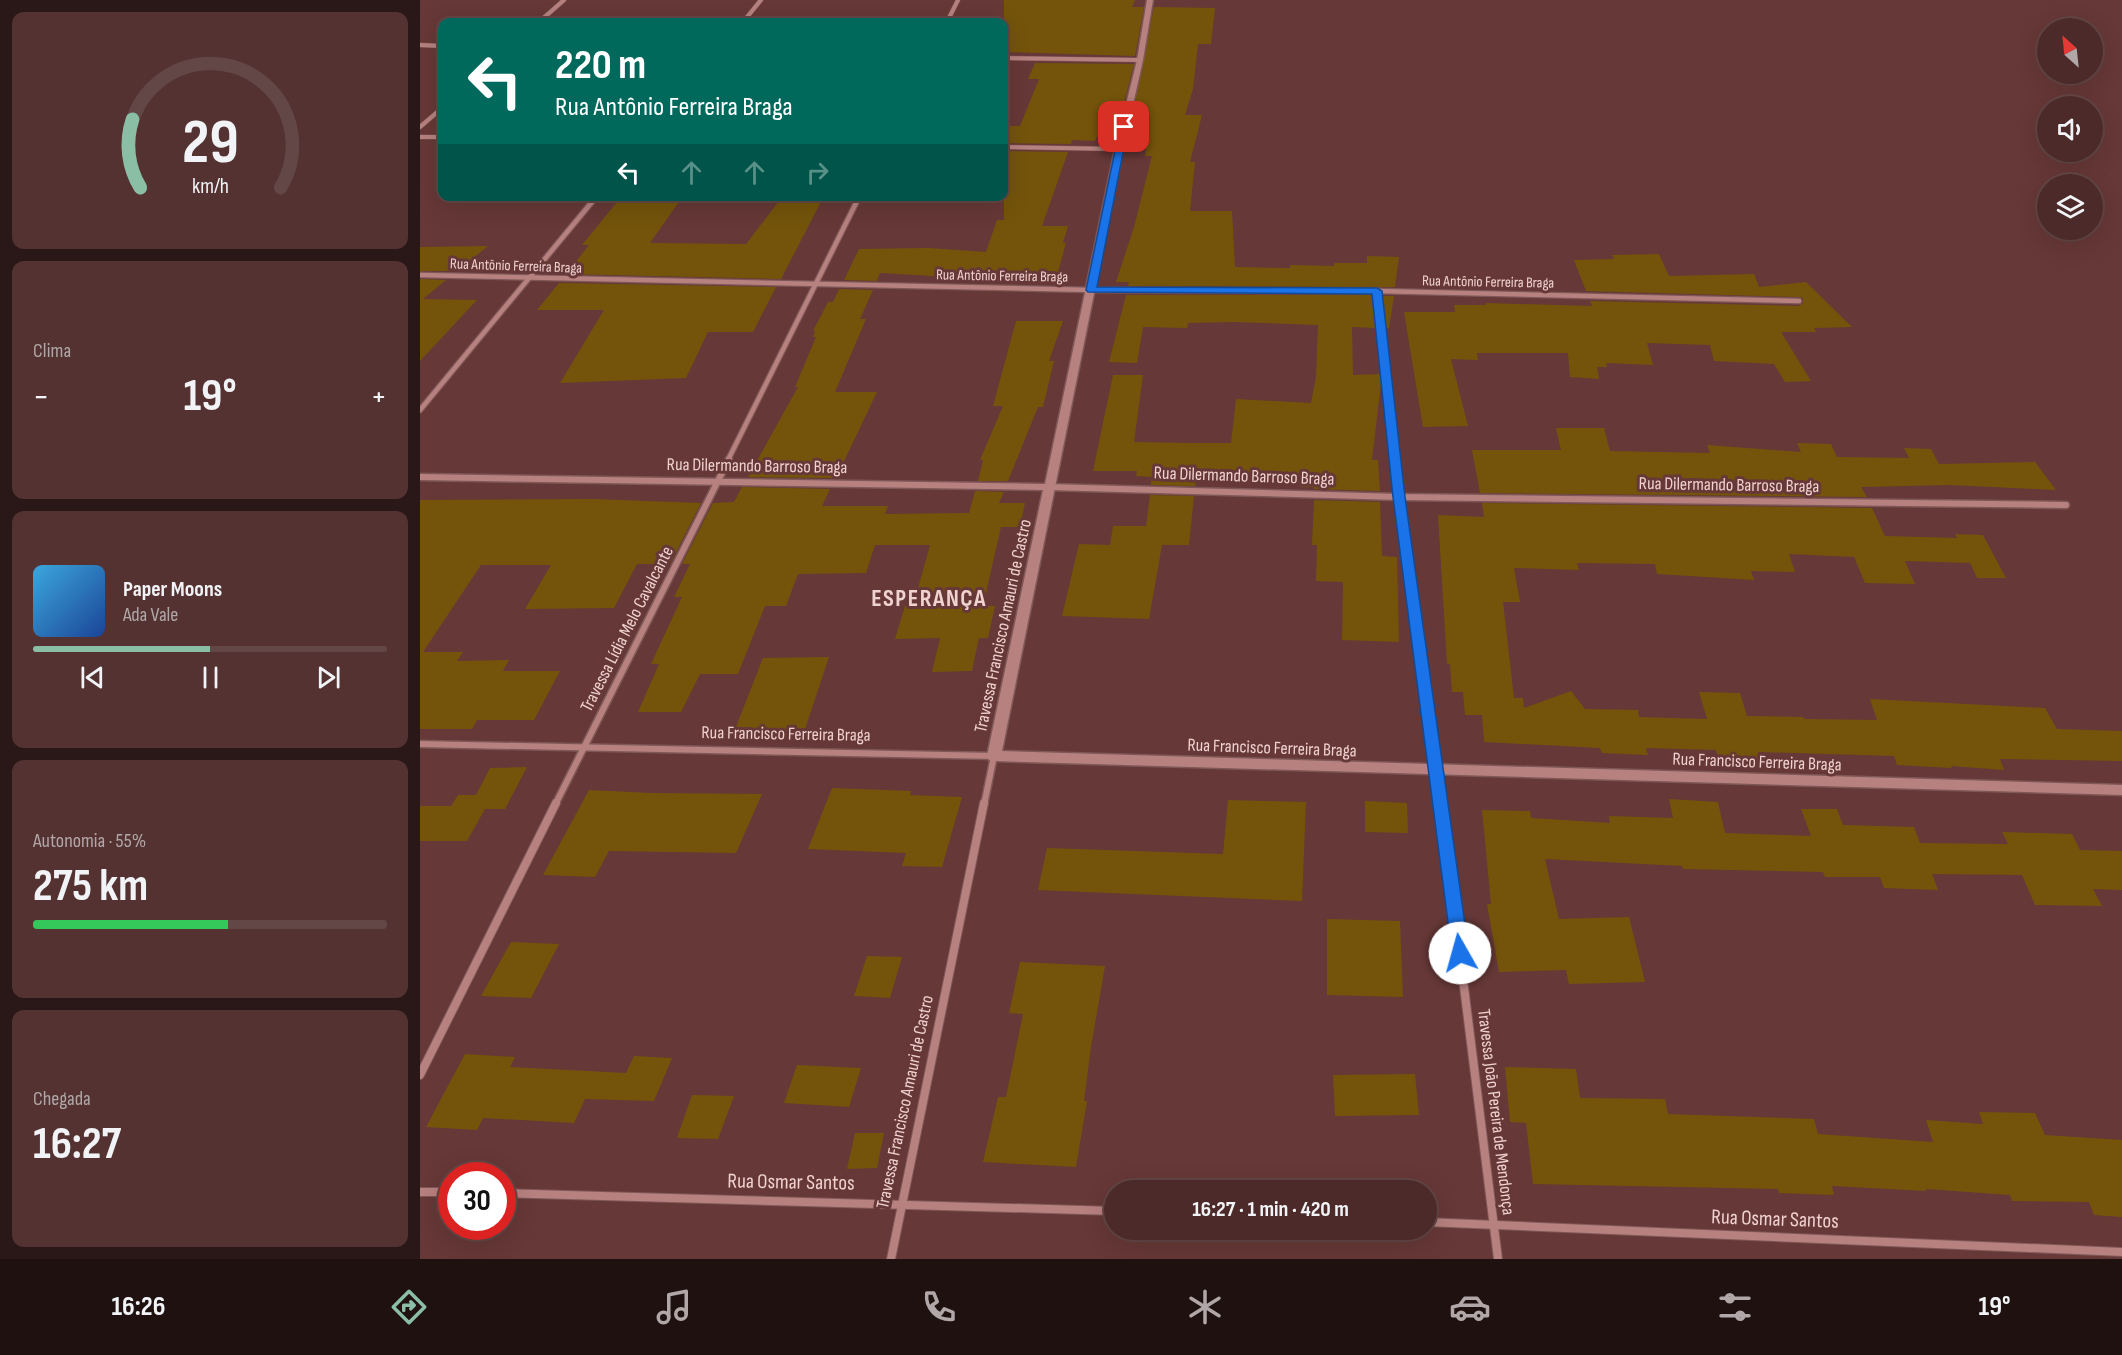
<!DOCTYPE html>
<html lang="pt">
<head>
<meta charset="utf-8">
<style>
  :root { --surface:#4c2a29; --page:#533231; --text:#f1f3f6; --muted:#b2a7a8; --line:#634646; --accent:#8abfa5 }
  body { margin:0; font-family:"Sofia Sans Condensed",sans-serif; background:var(--page); color:var(--text); height:100vh; display:flex; flex-direction:column; font-size:22px; white-space:nowrap }
  * { box-sizing:border-box; margin:0 }
  p { font-size:20px; color:var(--muted) }
  .icon { flex:none; width:33px; height:33px; fill:none; stroke:currentColor; stroke-width:2; stroke-linecap:round; stroke-linejoin:round }
  .map { position:relative; flex:1; overflow:hidden }
  .panel { display:flex; flex-direction:column; gap:12px; padding:12px; background:#2a1717; width:420px }
  .panel>* { flex:none }
  .top-card { position:absolute; left:18px; top:18px; width:570px; height:183px; border-radius:12px; box-shadow:0 6px 24px #0002,0 0 0 2px var(--line); background:#00695c; color:#fff; overflow:hidden }
  .needle { width:39px; rotate:333deg }
  .fabs { position:absolute; left:1617px; top:18px; display:grid; gap:12px }
  .fabs a { display:grid; place-items:center; width:66px; height:66px; border-radius:50%; background:var(--surface); box-shadow:0 6px 24px #0002,0 0 0 2px var(--line); font-size:30px }
  .speed { position:absolute; left:18px; top:1162px; display:flex; gap:12px; font-size:30px; font-weight:700; text-align:center }
  .speed>* { display:grid; place-content:center; width:78px; height:78px; border-radius:50%; background:var(--surface); box-shadow:0 6px 24px #0002,0 0 0 2px var(--line); line-height:1 }
  .speed .limit { border:9px solid #d22; background:#fff; color:#111 }
  .pin { position:absolute; display:grid; place-items:center; width:51px; height:51px; color:#fff; margin:-26px; border-radius:12px; box-shadow:0 3px 9px #0006 }
  .me { position:absolute; width:66px; margin:-33px; rotate:353deg; stroke-linejoin:round; filter:drop-shadow(0 0 4px #0008) }
  .turn { display:flex; align-items:center; gap:21px; height:126px; padding:0 18px; font-size:27px }
  .turn .icon { width:78px; height:78px; stroke-width:2.5 }
  .turn b { display:block; font-size:42px; line-height:51px }
  .lanes { display:flex; align-items:center; height:57px; padding:0 18px; background:#0003; justify-content:center; gap:30px; direction:ltr }
  .lanes .off { opacity:.35 }
  .big { font-size:45px; font-weight:700; line-height:1.1 }
  .panel .tile { flex:1; display:flex; flex-direction:column; justify-content:center; gap:9px; min-width:0; padding:0 21px; border-radius:12px; background:var(--page) }
  .panel .dial { align-items:center; gap:0 }
  .dial svg { height:156px; overflow:visible; fill:none; stroke:var(--line); stroke-width:7; stroke-linecap:round; text-anchor:middle }
  .dial text { fill:var(--text); stroke:none }
  .song { display:flex; align-items:center; gap:18px }
  .cover { width:72px; height:72px; border-radius:9px; background:linear-gradient(135deg,hsl(200 70% 55%),hsl(220 70% 35%)) }
  .played { height:6px; border-radius:3px; background:linear-gradient(90deg,var(--accent) 50%,var(--line) 50%) }
  .keys { display:flex; justify-content:space-around; direction:ltr }
  .heat { display:flex; justify-content:space-between; align-items:center; font-size:33px; direction:ltr }
  .charge { height:9px; border-radius:4px; background:linear-gradient(90deg,#34c759 55%,var(--line) 0) }
  .trip { position:absolute; left:684px; top:1180px; width:333px; height:60px; border-radius:30px; background:var(--surface); box-shadow:0 6px 24px #0002,0 0 0 2px var(--line); font-weight:700; line-height:60px; text-align:center }
  .tab-bar { display:flex; height:96px; justify-content:space-around; align-items:center; background:#1e1110; color:var(--muted) }
  .tab-bar .icon { width:42px; height:42px }
  .tab-bar .selected { color:var(--accent) }
  .tab-bar b { font-size:27px; color:var(--text) }
  main { display:flex; flex:1; min-height:0 }
  .map>svg:first-child { display:block }
  .building { fill:#74540b }
  .lines { fill:none; stroke-linecap:round; stroke-linejoin:round }
  .street-far3-casing { stroke:#7e5757; stroke-width:5 }
  .street-far2-casing { stroke:#7e5757; stroke-width:7 }
  .street-far1-casing { stroke:#7e5757; stroke-width:9 }
  .street-casing { stroke:#7e5757; stroke-width:10 }
  .secondary-casing { stroke:#7e5757; stroke-width:3 }
  .street-far3 { stroke:#b6817f; stroke-width:4 }
  .street-far2 { stroke:#b6817f; stroke-width:4.5 }
  .street-far1 { stroke:#b6817f; stroke-width:6 }
  .street { stroke:#b6817f; stroke-width:8 }
  .secondary { fill:#b6817f; fill-rule:evenodd }
  .route { fill:#1a73e8; stroke:#114b97; stroke-width:1.5 }
  .labels { text-anchor:middle; dominant-baseline:central; stroke-width:6; stroke-linejoin:round; paint-order:stroke }
  .far-street-label { font-size:15px; fill:#f0d2d0; stroke:#663837 }
  .street-label { font-size:18px; fill:#f0d2d0; stroke:#663837 }
  .near-street-label { font-size:21px; fill:#f0d2d0; stroke:#663837 }
  .district-label { font-size:24px; font-weight:bold; letter-spacing:1.5px; fill:#f0d2d0; stroke:#663837 }
</style>
</head>
<body>
<main>
<section class="panel">
<div class="tile dial"><svg viewBox="0 0 100 80">
<path d="M14 69A42 42 0 1 1 86 69"/>
<path d="M14 69A42 42 0 0 1 10 34" stroke="#8abfa5"/>
<text x="50" y="56" font-size="32" font-weight="700">29</text>
<text x="50" y="72" font-size="11">km/h</text>
</svg></div>
<div class="tile"><p>Clima</p>
<div class="heat"><a>−</a><b class="big">19°</b><a>+</a></div>
</div>
<div class="tile">
<div class="song"><i class="cover"></i><div><b>Paper Moons</b><p>Ada Vale</p></div></div>
<div class="played"></div>
<div class="keys"><svg class="icon" aria-label="previous" viewBox="0 0 24 24"><path d="M18 5L8 12l10 7zM5 5v14"/></svg><svg class="icon" aria-label="pause" viewBox="0 0 24 24"><path d="M8 5v14M16 5v14"/></svg><svg class="icon" aria-label="next" viewBox="0 0 24 24"><path d="M6 5l10 7-10 7zM19 5v14"/></svg></div>
</div>
<div class="tile"><p>Autonomia · 55%</p><b class="big">275 km</b><div class="charge"></div></div>
<div class="tile"><p>Chegada</p><b class="big">16:27</b></div>
</section>
<div class="map">
<svg width="1702" height="1259" viewBox="0 0 1702 1259">
  <rect width="100%" height="100%" fill="#663837"/>
  <g class="building">
    <polygon points="584,0 715,0 712,7 724,7 715,56 584,52"/>
    <polygon points="734,7 795,8 791,44 778,44 773,89 765,115 782,115 770,162 775,162 770,211 812,211 815,267 870,268 870,265 914,266 914,263 947,263 947,256 979,257 975,287 708,286 709,282 696,282 714,227 732,156 725,156 729,128 710,127"/>
    <polygon points="615,63 714,64 698,126 684,125 675,141 652,140 651,144 584,143 584,126 600,126 619,79 608,79"/>
    <polygon points="584,151 648,152 622,226 648,226 643,243 646,243 635,283 460,273 457,281 424,280 439,249 509,248 566,252 577,220 584,220"/>
    <polygon points="202,196 263,196 230,243 326,244 363,196 404,196 361,279 146,274 169,245 162,245"/>
    <polygon points="68,246 37,271 0,271 0,247"/>
    <polygon points="1239,254 1249,276 1334,274 1339,287 1386,282 1432,327 1394,328 1396,332 1361,332 1391,381 1365,382 1354,364 1294,361 1290,345 1227,343 1233,365 1186,363 1187,367 1177,367 1179,379 1150,377 1148,353 1057,353 1058,360 1031,359 1048,426 1003,427 984,312 1035,312 1034,305 1066,305 1066,303 1172,306 1170,301 1379,306 1383,303 1383,298 1379,297 1166,291 1154,260 1194,259 1192,255"/>
    <polygon points="0,279 26,280 3,299 57,300 0,361"/>
    <polygon points="139,283 356,287 333,332 288,332 266,378 140,383 184,310 117,310"/>
    <polygon points="419,289 453,290 440,319 446,319 415,392 457,392 416,478 328,477 378,387 375,387 396,337 393,337 395,331 393,331 408,302 413,302"/>
    <polygon points="706,295 953,295 957,328 932,327 933,375 962,374 952,460 958,460 960,491 894,489 894,487 880,487 880,484 776,481 775,486 731,485 732,477 716,476 717,471 673,471 693,375 723,375 714,442 770,443 811,443 816,399 891,403 896,377 898,325 814,322 768,323 767,328 723,327 717,363 689,362"/>
    <polygon points="962,296 974,296 969,328 966,328"/>
    <polygon points="596,321 643,321 629,361 634,361 623,407 618,407 588,481 558,481 563,460 560,460 583,406 573,406"/>
    <polygon points="1136,428 1184,428 1190,451 1290,453 1287,445 1381,452 1377,443 1411,444 1417,457 1489,458 1484,448 1511,449 1519,464 1615,462 1636,490 1530,485 1441,487 1447,497 1060,493 1052,450 1141,450"/>
    <polygon points="322,487 410,489 402,506 468,506 465,514 549,513 555,491 584,492 579,503 605,503 600,527 581,527 563,606 575,606 568,638 559,638 552,671 512,672 520,638 475,639 485,606 493,606 510,545 455,545 446,573 378,574 366,606 345,606 318,674 280,674 261,712 218,712 239,664 231,664 262,597 254,597 270,564 262,564 293,503 314,502"/>
    <polygon points="730,495 774,496 769,545 742,545 729,619 642,616 659,544 690,545 693,526 726,526"/>
    <polygon points="173,499 281,503 250,564 217,564 194,608 105,609 131,565 61,565 3,652 43,652 37,661 89,660 83,671 140,671 114,720 57,720 52,729 0,729 0,500"/>
    <polygon points="894,500 960,502 962,556 977,557 979,642 922,640 923,582 896,581 897,545 892,545"/>
    <polygon points="1062,503 1452,508 1465,536 1537,538 1535,534 1563,535 1586,578 1557,578 1550,563 1485,561 1495,584 1445,583 1434,557 1369,554 1375,572 1331,571 1334,580 1237,574 1235,564 1157,563 1159,570 1094,568 1100,602 1083,602 1094,698 1103,698 1104,708 1151,691 1165,709 1218,710 1219,717 1287,719 1279,692 1320,693 1327,716 1383,717 1384,719 1457,720 1450,699 1625,708 1637,729 1702,731 1702,761 1580,759 1584,770 1531,766 1532,768 1477,765 1474,756 1338,752 1340,759 1298,758 1296,750 1226,748 1228,755 1182,753 1180,748 1064,742 1062,715 1045,715 1043,692 1032,692 1030,664 1027,664 1018,515 1064,517"/>
    <polygon points="409,657 383,735 312,737 343,658"/>
    <polygon points="107,767 85,809 65,809 47,841 0,841 0,806 31,806 38,795 56,795 70,768"/>
    <polygon points="412,788 491,791 490,795 542,797 522,867 482,866 486,853 388,849"/>
    <polygon points="169,790 231,793 342,794 316,853 189,851 175,877 123,875"/>
    <polygon points="1249,799 1298,802 1305,833 1391,836 1381,809 1417,809 1423,825 1494,827 1500,843 1588,844 1582,832 1652,834 1660,850 1702,851 1702,890 1673,889 1682,906 1615,905 1602,875 1512,874 1518,890 1464,888 1460,877 1405,877 1403,872 1263,869 1262,866 1125,859 1139,919 1209,917 1225,982 1149,984 1146,970 1079,972 1067,904 1071,904 1062,810 1110,811 1111,818 1190,823 1189,816 1253,818"/>
    <polygon points="808,800 886,802 882,901 618,890 627,848 803,854"/>
    <polygon points="945,801 987,803 988,833 945,832"/>
    <polygon points="907,919 980,921 983,997 907,995"/>
    <polygon points="91,942 139,944 111,998 61,996"/>
    <polygon points="447,956 482,957 470,998 434,996"/>
    <polygon points="600,962 685,966 671,1047 664,1101 667,1101 656,1167 563,1162 578,1097 586,1097 603,1014 589,1013"/>
    <polygon points="45,1054 95,1057 90,1067 206,1073 214,1056 252,1058 234,1101 165,1099 154,1123 63,1118 57,1130 6,1127"/>
    <polygon points="377,1065 441,1068 429,1107 364,1103"/>
    <polygon points="1085,1067 1156,1069 1160,1098 1245,1099 1248,1114 1394,1119 1398,1134 1513,1142 1506,1120 1563,1124 1559,1112 1615,1113 1625,1135 1702,1140 1702,1217 1674,1215 1669,1202 1592,1201 1590,1195 1506,1189 1506,1191 1412,1186 1414,1195 1359,1193 1358,1189 1113,1184 1106,1123 1090,1122"/>
    <polygon points="995,1074 999,1115 915,1116 913,1075"/>
    <polygon points="272,1095 314,1096 298,1139 257,1138"/>
    <polygon points="435,1133 464,1133 457,1168 427,1169"/>
  </g>
  <g class="lines">
    <g class="street-far3-casing">
      <g id="street-far3">
        <polyline points="119,22 144,0"/>
        <polyline points="323,22 341,0"/>
        <polyline points="527,22 538,0"/>
        <polyline points="0,45 22,46"/>
        <polyline points="584,58 720,60"/>
        <polyline points="0,127 22,108"/>
        <polyline points="0,137 22,137"/>
        <polyline points="584,147 699,149"/>
        <polyline points="175,199 177,196"/>
        <polyline points="439,199 440,196"/>
      </g>
    </g>
    <g class="street-far2-casing">
      <g id="street-far2">
        <polyline points="0,275 671,290 957,291 1379,301"/>
        <polyline points="957,291 977,460"/>
        <polyline points="0,410 176,197"/>
        <polyline points="308,460 439,197"/>
      </g>
    </g>
    <g class="street-far1-casing">
      <g id="street-far1">
        <polyline points="976,459 1021,805"/>
        <polyline points="629,487 979,497 1646,505"/>
        <polyline points="0,744 574,756 564,805"/>
        <polyline points="135,805 309,459"/>
      </g>
    </g>
    <g class="street-casing">
      <g id="street">
        <polyline points="1021,803 1078,1259"/>
        <polyline points="0,1075 136,803"/>
        <polyline points="0,1192 32,1192"/>
        <polyline points="82,1193 694,1211"/>
        <polyline points="1006,1222 1702,1252"/>
        <polyline points="471,1259 564,803"/>
      </g>
    </g>
    <g class="secondary-casing">
      <polygon id="secondary" points="727,0 733,0 723,60 703,149 582,751 1702,785 1702,795 574,761 569,760 567,756 623,490 0,480 0,474 625,484 695,149 717,60"/>
    </g>
    <use href="#street-far3" class="street-far3"/>
    <use href="#street-far2" class="street-far2"/>
    <use href="#street-far1" class="street-far1"/>
    <use href="#street" class="street"/>
    <use href="#secondary" class="secondary"/>
  </g>
  <polygon class="route" points="704,124 708,127 677,287 957,288 962,291 985,497 1049,953 1046,958 1040,961 1034,958 1032,953 973,497 952,294 668,292 666,290 700,127"/>
  <g class="labels">
    <g class="far-street-label">
      <text transform="translate(96 266) rotate(2)">Rua Antônio Ferreira Braga</text>
      <text transform="translate(582 276) rotate(1)">Rua Antônio Ferreira Braga</text>
      <text transform="translate(1068 282) rotate(1)">Rua Antônio Ferreira Braga</text>
    </g>
    <g class="street-label">
      <text transform="translate(337 466) rotate(1)">Rua Dilermando Barroso Braga</text>
      <text transform="translate(824 476) rotate(2)">Rua Dilermando Barroso Braga</text>
      <text transform="translate(1309 485) rotate(1)">Rua Dilermando Barroso Braga</text>
      <text transform="translate(583 626) rotate(-78)">Travessa Francisco Amauri de Castro</text>
      <text transform="translate(207 629) rotate(-63)">Travessa Lídia Melo Cavalcante</text>
      <text transform="translate(366 734) rotate(1)">Rua Francisco Ferreira Braga</text>
      <text transform="translate(852 748) rotate(2)">Rua Francisco Ferreira Braga</text>
      <text transform="translate(1337 762) rotate(2)">Rua Francisco Ferreira Braga</text>
      <text transform="translate(485 1102) rotate(-78)">Travessa Francisco Amauri de Castro</text>
      <text transform="translate(1076 1112) rotate(83)">Travessa João Pereira de Mendonça</text>
    </g>
    <g class="near-street-label">
      <text transform="translate(371 1182) rotate(1)">Rua Osmar Santos</text>
      <text transform="translate(1355 1219) rotate(2)">Rua Osmar Santos</text>
    </g>
    <g class="district-label">
      <text x="509" y="598">ESPERANÇA</text>
    </g>
  </g>
</svg>
<div class="fabs">
<a><svg class="needle" viewBox="-14 -14 28 28"><path d="M0-13l5 13h-10z" fill="#e53935"/><path d="M0 13l5-13h-10z" fill="#b2a7a8"/></svg></a>
<a><svg class="icon" aria-label="sound" viewBox="0 0 24 24"><path d="M4 9h4l5-4v14l-5-4H4zM17 9q2 3 0 6"/></svg></a>
<a><svg class="icon" aria-label="layers" viewBox="0 0 24 24"><path d="M12 4l9 5-9 5-9-5zM3 14l9 5 9-5"/></svg></a>
</div>
<div class="speed"><div class="limit">30</div></div>
<div class="pin" style="left:704px;top:127px;background:#d93025"><svg class="icon" aria-label="arrive" viewBox="0 0 24 24"><path d="M6 21V4h12l-3 4 3 4H6"/></svg></div>
<svg class="me" style="left:1040px;top:953px" viewBox="-20 -20 40 40"><circle r="19" fill="#fff"/><path d="M0-13L10 11 0 6-10 11z" fill="#1a73e8"/></svg>
<div class="trip">16:27 · 1 min · 420 m</div>
<div class="top-card">
<div class="turn"><svg class="icon" aria-label="left" viewBox="0 0 24 24"><path d="M17 20v-9H6M10 6l-5 5 5 5"/></svg><div><b>220 m</b>Rua Antônio Ferreira Braga</div></div>
<div class="lanes"><svg class="icon" aria-label="left" viewBox="0 0 24 24"><path d="M17 20v-9H6M10 6l-5 5 5 5"/></svg><svg class="icon off" aria-label="ahead" viewBox="0 0 24 24"><path d="M12 20V5M6 11l6-6 6 6"/></svg><svg class="icon off" aria-label="ahead" viewBox="0 0 24 24"><path d="M12 20V5M6 11l6-6 6 6"/></svg><svg class="icon off" aria-label="right" viewBox="0 0 24 24"><path d="M7 20v-9h11M14 6l5 5-5 5"/></svg></div>
</div>
</div>
</main>
<nav class="tab-bar">
<b>16:26</b>
<svg class="icon selected" aria-label="directions" viewBox="0 0 24 24"><path d="M12 3l9 9-9 9-9-9zM9 14v-3h6M13 9l2 2-2 2"/></svg>
<svg class="icon" aria-label="music" viewBox="0 0 24 24"><path d="M9 18V5l10-2v13"/><circle cx="6" cy="18" r="3"/><circle cx="16" cy="16" r="3"/></svg>
<svg class="icon" aria-label="phone" viewBox="0 0 24 24"><path d="M5 4h4l2 5-3 2q2 4 5 5l2-3 5 2v4C11 20 4 13 5 4z"/></svg>
<svg class="icon" aria-label="climate" viewBox="0 0 24 24"><path d="M12 3v18M4 7l16 10M4 17L20 7"/></svg>
<svg class="icon" aria-label="car" viewBox="0 0 24 24"><path d="M5 17H2v-5l4-1 3-4h7l3 4 3 1v5h-3M9 17h6M6 11h13"/><circle cx="7" cy="17" r="2"/><circle cx="17" cy="17" r="2"/></svg>
<svg class="icon" aria-label="filters" viewBox="0 0 24 24"><path d="M4 7h16M4 17h16"/><circle cx="9" cy="7" r="2"/><circle cx="15" cy="17" r="2"/></svg>
<b>19°</b>
</nav>
</body>
</html>
